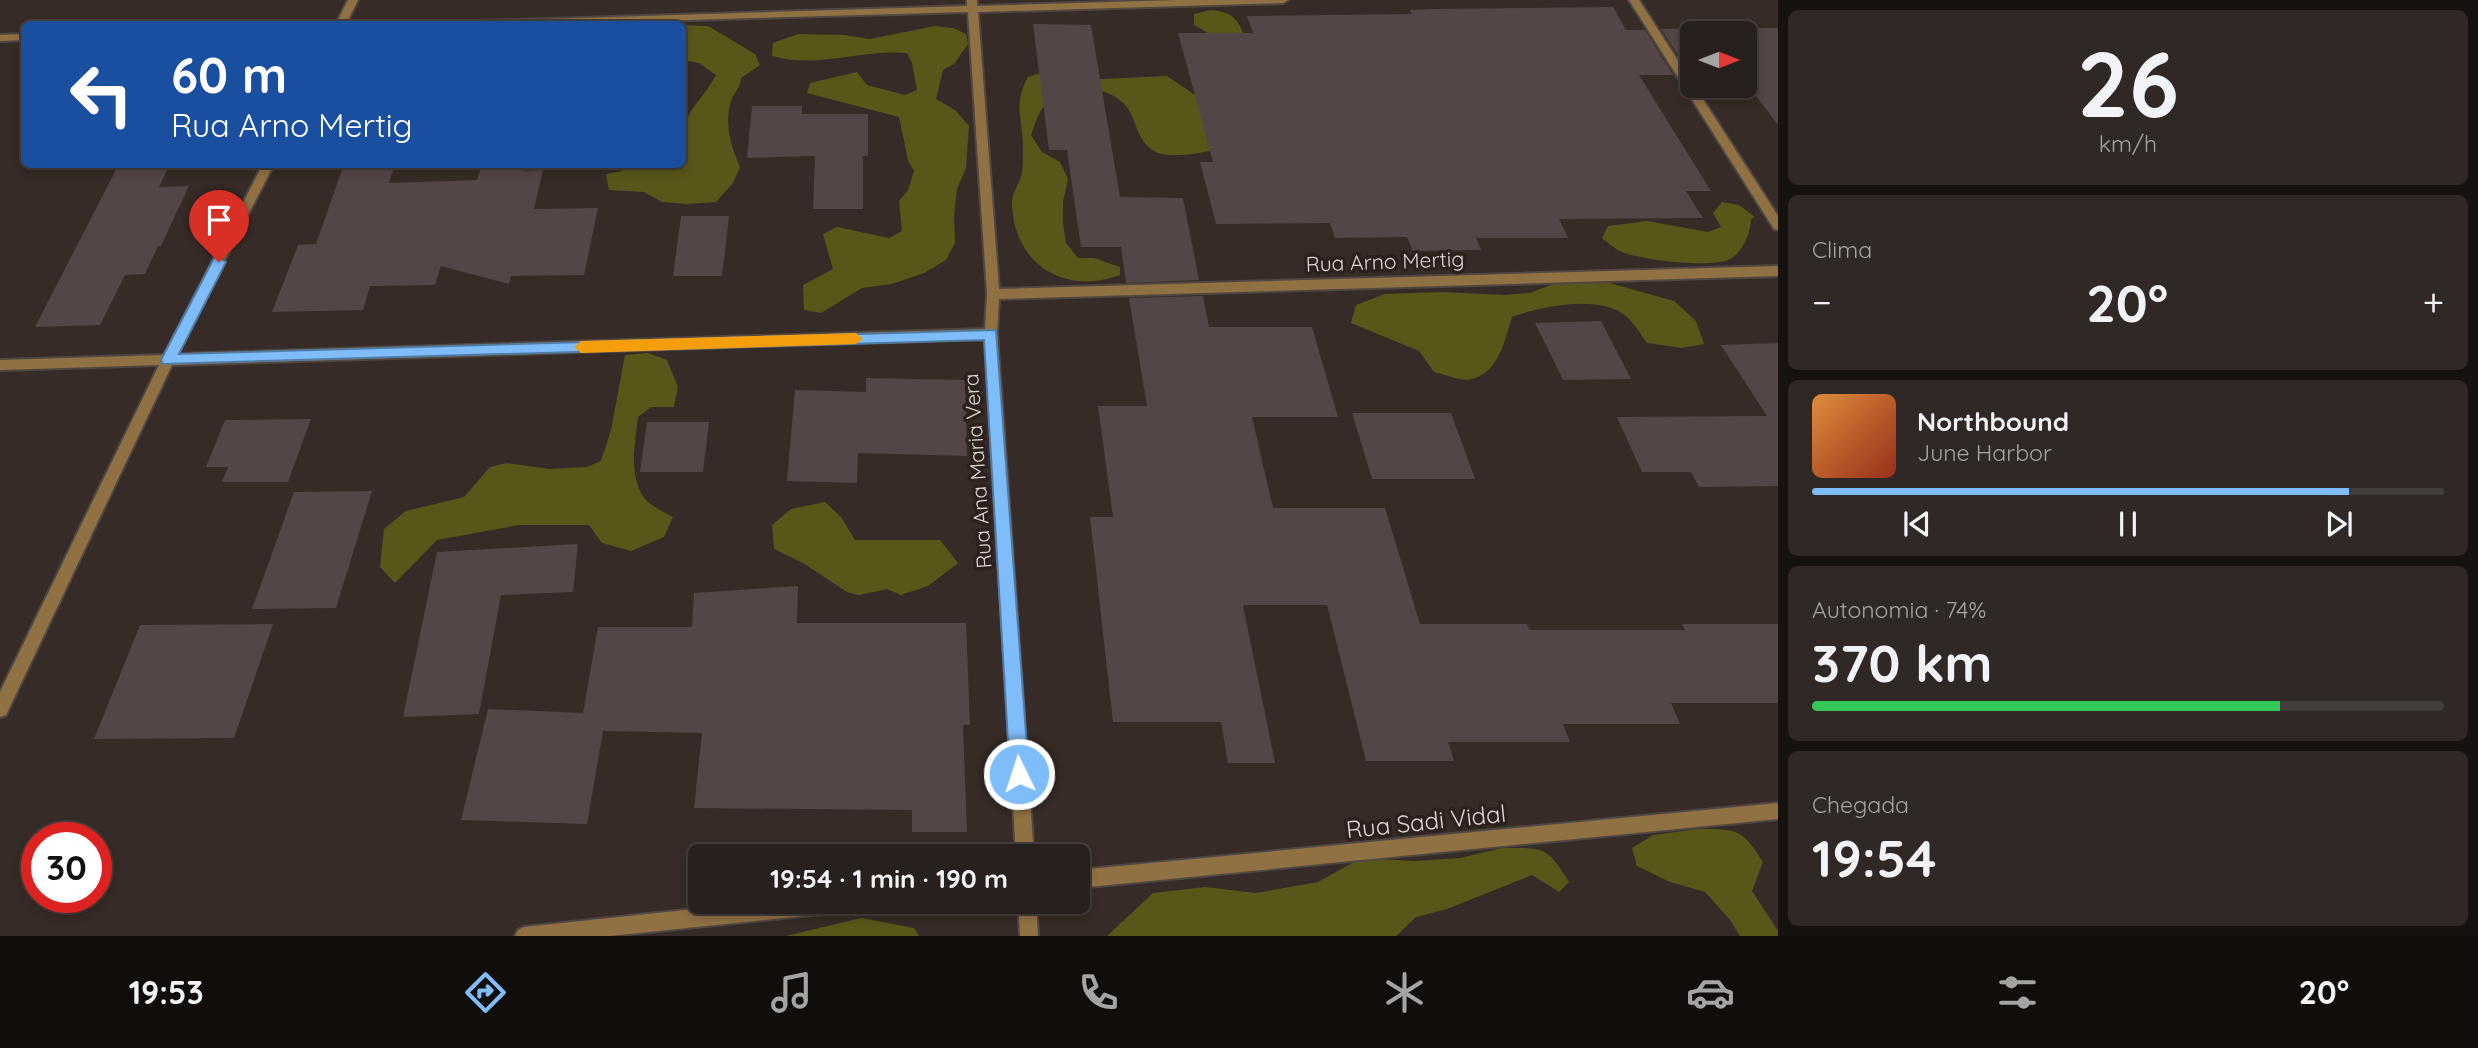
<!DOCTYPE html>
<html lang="pt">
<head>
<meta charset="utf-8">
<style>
  :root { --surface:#28201c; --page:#302825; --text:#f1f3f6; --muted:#a5a3a3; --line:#443e3b; --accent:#7ebdf9 }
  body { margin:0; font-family:Quicksand,sans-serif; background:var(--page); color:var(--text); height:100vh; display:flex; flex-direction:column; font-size:26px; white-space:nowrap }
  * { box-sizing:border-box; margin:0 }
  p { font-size:23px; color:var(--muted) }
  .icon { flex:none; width:38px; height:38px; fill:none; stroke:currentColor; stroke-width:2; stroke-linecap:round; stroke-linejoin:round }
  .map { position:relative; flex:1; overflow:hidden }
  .drawer { display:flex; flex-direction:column; gap:10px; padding:10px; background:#16120f; width:700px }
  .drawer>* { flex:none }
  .hud { position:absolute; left:21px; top:21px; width:665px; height:147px; border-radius:10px; box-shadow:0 4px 10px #0003,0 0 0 2px var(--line); background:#1a4fa0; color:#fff; overflow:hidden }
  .needle { width:46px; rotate:90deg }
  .controls { position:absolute; left:1680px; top:21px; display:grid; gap:14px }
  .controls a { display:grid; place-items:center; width:77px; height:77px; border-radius:10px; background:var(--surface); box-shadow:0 4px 10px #0003,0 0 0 2px var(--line); font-size:35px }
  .speed { position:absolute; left:21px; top:822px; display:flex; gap:14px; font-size:35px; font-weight:700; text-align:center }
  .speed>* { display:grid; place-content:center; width:91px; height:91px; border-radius:50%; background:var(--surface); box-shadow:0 4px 10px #0003,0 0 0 2px var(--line); line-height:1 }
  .speed .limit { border:10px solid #d22; background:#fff; color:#111 }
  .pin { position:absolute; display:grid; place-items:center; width:60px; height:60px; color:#fff; margin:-72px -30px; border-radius:50% 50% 50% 0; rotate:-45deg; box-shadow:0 0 7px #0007 }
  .pin .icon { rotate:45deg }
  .me { position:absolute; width:77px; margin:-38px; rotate:356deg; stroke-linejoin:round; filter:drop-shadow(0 0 5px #0008) }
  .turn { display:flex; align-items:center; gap:24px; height:147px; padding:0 35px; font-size:32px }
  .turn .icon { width:91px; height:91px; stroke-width:2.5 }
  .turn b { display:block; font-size:49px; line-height:60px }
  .big { font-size:52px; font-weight:700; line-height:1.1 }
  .drawer .widget { flex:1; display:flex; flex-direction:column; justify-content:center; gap:10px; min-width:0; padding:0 24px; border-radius:10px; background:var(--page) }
  .drawer .dial { align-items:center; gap:0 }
  .dial b { font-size:91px; line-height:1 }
  .song { display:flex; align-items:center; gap:21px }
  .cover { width:84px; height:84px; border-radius:10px; background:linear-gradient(135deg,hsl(30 70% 55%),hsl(10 70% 35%)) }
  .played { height:7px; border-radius:4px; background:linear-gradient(90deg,var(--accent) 85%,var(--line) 85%) }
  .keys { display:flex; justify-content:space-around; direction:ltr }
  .heat { display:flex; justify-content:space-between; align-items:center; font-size:38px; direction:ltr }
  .charge { height:10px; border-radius:5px; background:linear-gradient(90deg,#34c759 74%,var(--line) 0) }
  .trip { position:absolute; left:688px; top:844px; width:402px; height:70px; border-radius:10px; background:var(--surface); box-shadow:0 4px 10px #0003,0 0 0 2px var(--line); font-weight:700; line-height:70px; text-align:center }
  .dock { display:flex; height:112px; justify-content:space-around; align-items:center; background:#100d0b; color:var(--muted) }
  .dock .icon { width:49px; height:49px }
  .dock .current { color:var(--accent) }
  .dock b { font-size:32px; color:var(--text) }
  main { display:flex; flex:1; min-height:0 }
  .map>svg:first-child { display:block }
  .forest { fill:#585619 }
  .building { fill:#544647 }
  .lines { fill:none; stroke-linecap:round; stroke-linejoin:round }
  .street-casing { stroke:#514742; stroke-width:4 }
  .street { fill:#907144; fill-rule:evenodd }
  .route { fill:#7ebdf9; stroke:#527ba2; stroke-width:2 }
  .slow { fill:#f59e0b }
  .labels { text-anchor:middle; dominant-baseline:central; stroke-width:7; stroke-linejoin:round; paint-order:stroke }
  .street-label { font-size:21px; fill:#dfd7d4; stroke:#2c211c }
  .near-street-label { font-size:24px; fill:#dfd7d4; stroke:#2c211c }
</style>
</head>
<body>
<main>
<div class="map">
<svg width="1778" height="936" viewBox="0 0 1778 936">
  <rect width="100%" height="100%" fill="#362b26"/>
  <g class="forest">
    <path d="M 1211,10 C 1239,13 1240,24 1248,48 L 1210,34 L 1194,25 L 1194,14 Z"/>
    <path d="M 683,25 L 708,26 L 755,54 L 760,65 L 741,78 C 741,87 735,91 732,99 C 723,120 731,147 740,167 L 733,183 L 716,202 L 688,204 L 662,202 L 644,192 L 609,190 L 606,174 L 621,171 L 627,165 L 682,164 C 682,147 682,124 693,108 C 701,97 709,88 716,75 L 699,63 L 683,60 Z"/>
    <path d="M 935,26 L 953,28 L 966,34 L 968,44 L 954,64 L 943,70 L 936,99 L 955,110 L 969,126 L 966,168 L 957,189 L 954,216 L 955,243 L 946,260 L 924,273 L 892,284 L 862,288 L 821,313 L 804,310 L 803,285 L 833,269 L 823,234 L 837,227 L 889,238 L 902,231 L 899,201 L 908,190 L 914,171 L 908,160 L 899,117 L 807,93 L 810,83 L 857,72 L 867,85 L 905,95 L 917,90 L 912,63 L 907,53 C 862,49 816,69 772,56 L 773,43 L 798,34 L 845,35 L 869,39 Z"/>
    <path d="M 1055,68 L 1101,79 L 1167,76 L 1198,97 L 1228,147 C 1210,151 1170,161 1154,151 C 1135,139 1138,121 1126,106 C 1111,87 1071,82 1052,97 C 1040,107 1036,121 1031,135 L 1042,152 L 1060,162 L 1068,179 L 1063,202 L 1063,223 L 1066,243 L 1078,258 L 1094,258 L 1120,267 L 1120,275 C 1065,296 1013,264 1012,203 C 1012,192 1020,183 1022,173 C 1023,166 1023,158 1023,151 C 1024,121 1012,106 1028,77 Z"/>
    <path d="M 1722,202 L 1739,205 L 1755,217 L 1751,219 C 1751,233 1742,254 1728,260 C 1708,268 1639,260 1619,251 C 1613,247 1607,242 1602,238 L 1608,226 L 1647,221 L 1708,232 L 1721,227 L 1713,213 Z"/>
    <path d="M 1606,282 L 1674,301 L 1696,321 L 1704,344 L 1682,348 L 1647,343 C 1641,335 1634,323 1626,316 C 1599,294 1542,306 1512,317 C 1505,340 1499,372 1472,379 C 1462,382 1444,374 1434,372 L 1419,351 L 1351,323 L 1356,305 L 1385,294 L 1442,292 L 1504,295 L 1530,293 L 1553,284 Z"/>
    <path d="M 648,353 L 667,360 L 678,387 L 674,407 L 651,407 L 638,417 C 635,443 628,476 645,499 C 651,506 664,512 673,517 L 664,537 L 631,551 L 602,543 L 589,525 L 519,525 L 437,540 L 395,583 L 380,567 L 384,529 L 406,511 L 464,497 L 490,467 L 507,463 L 549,469 L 587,467 L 601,461 L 611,430 L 625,355 Z"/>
    <polygon points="825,502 841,517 855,540 940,540 958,563 928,586 901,595 887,589 859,595 847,592 803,563 774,549 772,525 791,509"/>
    <path d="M 1698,829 C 1738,829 1741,828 1763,862 L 1752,891 L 1778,931 L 1778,936 L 1740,936 L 1730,920 L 1705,892 L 1670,882 L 1637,866 L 1632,848 L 1653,835 Z"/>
    <path d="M 1502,848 C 1544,848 1546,845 1569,882 L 1559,892 L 1532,875 L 1447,909 L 1416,917 L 1396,936 L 1107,936 L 1153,893 L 1205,887 L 1256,893 L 1318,882 L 1361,858 L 1415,861 L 1460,858 Z"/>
    <polygon points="861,918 914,928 919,936 786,936"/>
  </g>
  <g class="building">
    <polygon points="1613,7 1626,30 1645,30 1673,75 1639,75 1711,191 1686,191 1703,218 1559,219 1568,238 1476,238 1481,250 1413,251 1407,237 1335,238 1330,223 1216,224 1200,162 1213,162 1178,33 1253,33 1247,16 1412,14 1410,10 1435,9"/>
    <polygon points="1033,24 1091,25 1120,197 1183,198 1199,280 1126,283 1121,247 1081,247 1067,150 1049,150"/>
    <polygon points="1778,28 1778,125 1745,81 1745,33 1692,33 1691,75 1661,29"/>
    <polygon points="752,106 802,106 802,114 868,114 868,156 863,156 863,209 813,209 815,156 747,158"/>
    <polygon points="119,164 170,164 159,187 189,186 161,246 158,246 145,274 125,275 100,325 35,327"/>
    <polygon points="344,164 395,164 389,183 477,180 482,164 526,164 524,171 543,170 534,209 598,208 584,275 511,276 509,284 441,266 435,285 370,286 363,310 272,312 298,245 316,244"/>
    <polygon points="681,216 729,216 722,276 673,276"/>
    <polygon points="1203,296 1209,327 1312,327 1338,417 1252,417 1273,508 1385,508 1420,624 1527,624 1530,630 1685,630 1682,624 1778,624 1778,703 1671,703 1680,724 1563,724 1570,742 1448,742 1454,761 1366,761 1327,605 1243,605 1275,763 1228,763 1221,722 1113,722 1090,517 1113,517 1098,406 1147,406 1129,298"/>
    <polygon points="1601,321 1631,379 1563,380 1535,323"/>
    <polygon points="1778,343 1778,486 1699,487 1691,472 1642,472 1617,417 1767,416 1721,345"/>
    <polygon points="866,378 965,380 967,456 858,453 857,483 787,481 795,390 866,392"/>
    <polygon points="1352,413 1451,413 1475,479 1372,479"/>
    <polygon points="311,419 288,482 222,482 228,467 206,467 225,420"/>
    <polygon points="647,422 709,422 703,472 640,472"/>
    <polygon points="372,491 336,608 252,609 294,492"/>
    <polygon points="578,544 573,592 501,595 479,714 403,717 437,552"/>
    <polygon points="798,586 797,623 966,623 970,725 963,725 967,832 912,832 912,810 694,808 702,733 603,731 587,824 461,820 488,709 583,713 598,627 692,627 694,593"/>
    <polygon points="273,624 234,738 94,739 140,625"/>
  </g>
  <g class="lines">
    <g class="street-casing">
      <g id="street">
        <polygon points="348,0 358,0 346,24 336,24"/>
        <polygon points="967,0 977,0 977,6 1178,0 1288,0 1283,3 978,12 999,289 1778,266 1778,276 999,299 997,334 1034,856 1016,856 985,339 172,365 6,715 0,717 0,692 159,365 0,370 0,360 164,355 263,164 274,164 177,354 985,329 987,294 968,12 544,24 448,24 449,22 967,6"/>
        <polygon points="1629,0 1639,0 1778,216 1778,230 1774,229"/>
        <polygon points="24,34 24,40 0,41 0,35"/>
        <polygon points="1778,803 1778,819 1078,888 1078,870"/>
        <polygon points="772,901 869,901 866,907 860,910 610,936 515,936 518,930 524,927"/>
        <polygon points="1018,901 1036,901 1038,936 1020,936"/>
      </g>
    </g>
    <use href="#street" class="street"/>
  </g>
  <polygon class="route" points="219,257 226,262 179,354 996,330 1029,774 1026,780 1019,783 1013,780 1010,774 984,340 163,364 161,360 163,356 214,258"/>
  <polygon class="slow" points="856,333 863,339 856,344 581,353 574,347 581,341"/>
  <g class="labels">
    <g class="street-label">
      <text transform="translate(1385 261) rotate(-2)">Rua Arno Mertig</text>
      <text transform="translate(977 471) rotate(-94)">Rua Ana Maria Vera</text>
    </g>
    <g class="near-street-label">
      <text transform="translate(1426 821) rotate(-6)">Rua Sadi Vidal</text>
    </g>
  </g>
</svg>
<div class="controls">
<a><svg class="needle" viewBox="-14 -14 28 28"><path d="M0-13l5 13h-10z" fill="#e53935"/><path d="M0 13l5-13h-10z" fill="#a5a3a3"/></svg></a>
</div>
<div class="speed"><div class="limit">30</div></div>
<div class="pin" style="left:219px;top:262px;background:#d93025"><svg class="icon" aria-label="arrive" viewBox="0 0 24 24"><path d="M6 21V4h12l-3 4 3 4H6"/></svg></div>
<svg class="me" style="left:1019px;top:774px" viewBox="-20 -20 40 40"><circle r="17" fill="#7ebdf9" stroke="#fff" stroke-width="3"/><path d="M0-11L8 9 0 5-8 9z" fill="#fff"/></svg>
<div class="trip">19:54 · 1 min · 190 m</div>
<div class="hud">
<div class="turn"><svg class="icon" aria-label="left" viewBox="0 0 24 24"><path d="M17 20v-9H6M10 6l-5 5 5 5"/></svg><div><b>60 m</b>Rua Arno Mertig</div></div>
</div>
</div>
<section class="drawer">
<div class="widget dial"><b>26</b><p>km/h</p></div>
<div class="widget"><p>Clima</p>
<div class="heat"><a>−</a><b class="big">20°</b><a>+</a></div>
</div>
<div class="widget">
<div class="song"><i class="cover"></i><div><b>Northbound</b><p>June Harbor</p></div></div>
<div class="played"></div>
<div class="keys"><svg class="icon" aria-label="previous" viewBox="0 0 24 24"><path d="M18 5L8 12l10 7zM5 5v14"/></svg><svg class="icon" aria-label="pause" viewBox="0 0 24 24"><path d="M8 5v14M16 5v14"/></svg><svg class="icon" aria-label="next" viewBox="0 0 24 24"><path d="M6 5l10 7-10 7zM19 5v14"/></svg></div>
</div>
<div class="widget"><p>Autonomia · 74%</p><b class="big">370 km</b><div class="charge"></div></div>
<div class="widget"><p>Chegada</p><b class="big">19:54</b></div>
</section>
</main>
<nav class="dock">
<b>19:53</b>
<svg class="icon current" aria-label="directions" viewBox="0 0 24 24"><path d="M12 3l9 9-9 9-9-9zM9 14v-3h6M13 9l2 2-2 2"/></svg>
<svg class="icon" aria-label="music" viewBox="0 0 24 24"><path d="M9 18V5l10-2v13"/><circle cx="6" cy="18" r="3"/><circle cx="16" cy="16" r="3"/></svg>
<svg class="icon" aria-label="phone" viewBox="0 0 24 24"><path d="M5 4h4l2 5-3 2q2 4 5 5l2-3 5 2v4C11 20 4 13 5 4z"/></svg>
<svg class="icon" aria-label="climate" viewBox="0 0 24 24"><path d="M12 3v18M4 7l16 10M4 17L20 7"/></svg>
<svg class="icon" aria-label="car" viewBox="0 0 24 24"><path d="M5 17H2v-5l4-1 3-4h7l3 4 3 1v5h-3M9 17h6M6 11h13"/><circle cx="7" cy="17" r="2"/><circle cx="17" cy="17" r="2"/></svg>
<svg class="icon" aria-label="filters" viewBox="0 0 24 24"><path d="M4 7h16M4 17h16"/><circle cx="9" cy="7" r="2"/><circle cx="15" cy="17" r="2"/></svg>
<b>20°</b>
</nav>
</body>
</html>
